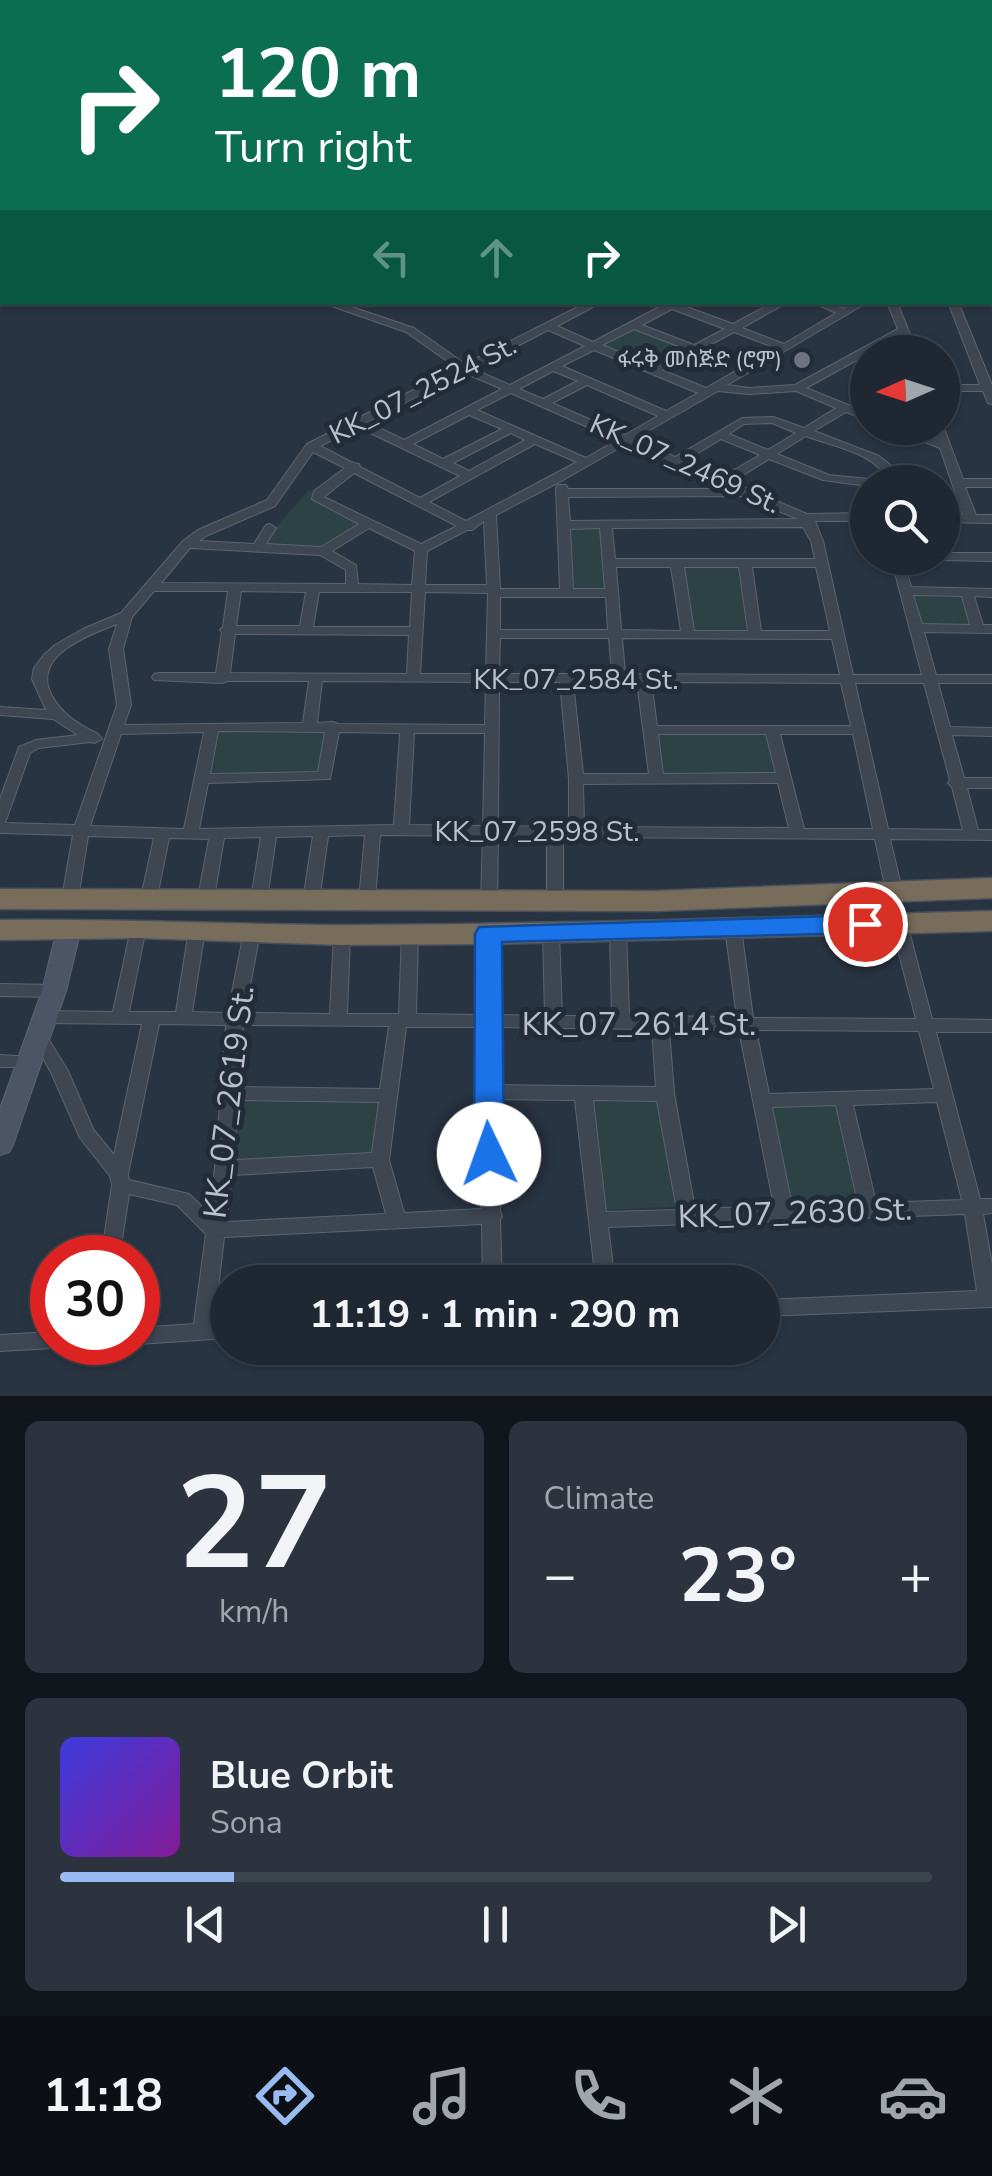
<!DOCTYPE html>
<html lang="en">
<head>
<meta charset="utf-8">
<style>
  :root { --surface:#1f2732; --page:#2c333e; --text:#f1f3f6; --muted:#a1a5ac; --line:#3c444d; --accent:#99bbf2 }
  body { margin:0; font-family:"Nunito Sans","Noto Sans Ethiopic",sans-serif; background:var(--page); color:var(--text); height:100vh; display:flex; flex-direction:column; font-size:38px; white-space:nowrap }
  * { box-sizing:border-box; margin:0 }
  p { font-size:32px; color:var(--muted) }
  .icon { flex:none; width:55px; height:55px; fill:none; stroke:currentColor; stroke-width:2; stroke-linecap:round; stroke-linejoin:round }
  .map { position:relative; height:1396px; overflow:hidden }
  .panel { display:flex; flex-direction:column; gap:25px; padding:25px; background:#11151c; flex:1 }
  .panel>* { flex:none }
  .hud { position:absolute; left:0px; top:0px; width:992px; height:305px; box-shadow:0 2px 8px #0004,0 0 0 2px var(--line); background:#0b6e4f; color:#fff; overflow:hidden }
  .needle { width:65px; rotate:267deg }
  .buttons { position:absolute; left:850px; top:335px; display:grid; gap:20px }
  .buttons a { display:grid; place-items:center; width:110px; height:110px; border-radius:50%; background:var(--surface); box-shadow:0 2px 8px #0004,0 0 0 2px var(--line); font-size:50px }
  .speed { position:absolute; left:30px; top:1235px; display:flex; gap:20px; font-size:50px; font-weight:700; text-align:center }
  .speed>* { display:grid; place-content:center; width:130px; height:130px; border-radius:50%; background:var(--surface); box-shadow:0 2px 8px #0004,0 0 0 2px var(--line); line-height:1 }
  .speed .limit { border:15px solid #d22; background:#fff; color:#111 }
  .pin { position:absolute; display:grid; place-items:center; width:85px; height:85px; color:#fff; margin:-42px; border:5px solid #fff; border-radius:50%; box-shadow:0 2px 10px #0007 }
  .me { position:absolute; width:110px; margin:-55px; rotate:357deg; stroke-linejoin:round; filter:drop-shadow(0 0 8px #0008) }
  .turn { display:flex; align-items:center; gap:35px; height:210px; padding:0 50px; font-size:45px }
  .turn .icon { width:130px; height:130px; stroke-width:2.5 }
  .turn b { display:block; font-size:70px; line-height:85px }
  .lanes { display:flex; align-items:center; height:95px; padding:0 50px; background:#0003; justify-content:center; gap:50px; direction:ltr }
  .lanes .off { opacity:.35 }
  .big { font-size:75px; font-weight:700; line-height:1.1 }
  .panel .tile { flex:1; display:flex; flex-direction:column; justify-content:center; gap:15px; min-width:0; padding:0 35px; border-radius:15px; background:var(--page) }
  .panel .dial { align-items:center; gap:0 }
  .dial b { font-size:130px; line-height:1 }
  .song { display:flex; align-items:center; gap:30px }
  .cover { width:120px; height:120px; border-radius:15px; background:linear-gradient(135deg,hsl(240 70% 55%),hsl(290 70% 35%)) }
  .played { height:10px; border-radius:5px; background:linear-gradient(90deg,var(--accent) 20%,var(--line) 20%) }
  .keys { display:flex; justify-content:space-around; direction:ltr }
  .heat { display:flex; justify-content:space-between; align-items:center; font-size:55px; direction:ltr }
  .panel .tiles { flex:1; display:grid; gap:25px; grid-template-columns:1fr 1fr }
  .tile:last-child { grid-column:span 2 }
  .trip { position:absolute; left:210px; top:1265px; width:570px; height:100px; border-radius:50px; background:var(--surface); box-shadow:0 2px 8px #0004,0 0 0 2px var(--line); font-weight:700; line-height:100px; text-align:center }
  .menu { display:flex; height:160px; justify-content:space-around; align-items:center; background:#0c1014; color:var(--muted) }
  .menu .icon { width:70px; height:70px }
  .menu .selected { color:var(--accent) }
  .menu b { font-size:45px; color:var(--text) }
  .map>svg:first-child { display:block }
  .green { fill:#2c4244 }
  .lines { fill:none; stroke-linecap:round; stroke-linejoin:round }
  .street-casing { stroke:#5c6470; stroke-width:2 }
  .secondary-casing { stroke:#5c6470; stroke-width:2 }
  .highway-casing { stroke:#48515d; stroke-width:3 }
  .street { fill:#3e4652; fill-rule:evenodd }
  .secondary { fill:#4c5565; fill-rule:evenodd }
  .highway { fill:#786d5b; fill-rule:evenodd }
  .route { fill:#1a73e8; stroke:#114b97; stroke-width:2.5 }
  .worship-dot { fill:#6b7280; stroke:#222b38; stroke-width:4 }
  .labels { text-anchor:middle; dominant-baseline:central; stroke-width:10; stroke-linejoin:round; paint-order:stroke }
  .far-poi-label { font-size:22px; fill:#bbc1cc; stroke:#222b38; text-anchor:end }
  .street-label { font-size:28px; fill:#bbc1cc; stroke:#222b38 }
  .near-street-label { font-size:32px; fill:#bbc1cc; stroke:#222b38 }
</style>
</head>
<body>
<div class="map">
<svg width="992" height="1396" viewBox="0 0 992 1396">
  <rect width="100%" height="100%" fill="#293442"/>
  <g class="green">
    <polygon points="634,325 696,349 654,370 594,346"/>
    <polygon points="309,490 367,524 323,551 257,548"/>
    <polygon points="564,525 606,526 612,593 567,592"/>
    <polygon points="677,562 745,563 755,634 688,634"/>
    <polygon points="908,591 967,593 978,629 918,628"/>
    <polygon points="333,726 327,772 203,779 212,727"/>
    <polygon points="772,729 782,778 656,776 652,730"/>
    <polygon points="589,1086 675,1086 692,1206 602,1210"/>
    <polygon points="228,1093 386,1096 380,1160 224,1168"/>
    <polygon points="843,1098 872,1212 780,1213 763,1101"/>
  </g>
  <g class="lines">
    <g class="street-casing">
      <g id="street">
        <polygon points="30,0 39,0 36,2 29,2"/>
        <polygon points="103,0 111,0 109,2 103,2"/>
        <polygon points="138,0 147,0 149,2 141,2"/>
        <polygon points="170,0 178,0 179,2 172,2"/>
        <polygon points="454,0 462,0 462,2 455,2"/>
        <polygon points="540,0 556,0 550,2 538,2"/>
        <polygon points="621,0 636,0 631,2 619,2"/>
        <polygon points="687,0 703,0 697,2 685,2"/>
        <polygon points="735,0 750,0 745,2 733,2"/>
        <rect x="990" y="14" width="2" height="5"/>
        <rect x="0" y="30" width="2" height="5"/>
        <rect x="0" y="42" width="2" height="6"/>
        <rect x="990" y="51" width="2" height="4"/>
        <rect x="990" y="96" width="2" height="4"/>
        <rect x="990" y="110" width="2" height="6"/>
        <rect x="990" y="123" width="2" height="6"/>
        <rect x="990" y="138" width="2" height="6"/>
        <polygon points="0,143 2,144 2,148 0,149"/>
        <polygon points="2,156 2,164 0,165 0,157"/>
        <rect x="990" y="194" width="2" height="6"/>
        <polygon points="990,208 992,209 992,219 990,218"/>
        <rect x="990" y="237" width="2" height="6"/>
        <rect x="990" y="250" width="2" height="6"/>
        <rect x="990" y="274" width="2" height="6"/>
        <path d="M 320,302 L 337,302 L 414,328 L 465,364 L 588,302 L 602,302 L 557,326 L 593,342 L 663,305 L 661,302 L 676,303 L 733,324 L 774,302 L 788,302 L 742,328 L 784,344 L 836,313 L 812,302 L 827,302 L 844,309 L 855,302 L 868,302 L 727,385 L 749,388 L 795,385 L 898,329 L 887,302 L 897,302 L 917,352 L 907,352 L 900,336 L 806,388 L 868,413 L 868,420 L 846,412 L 814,431 L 879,456 L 894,468 L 901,482 L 889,482 C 877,453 834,447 806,436 L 777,454 L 829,475 L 868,479 L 874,482 L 868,482 L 868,486 L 823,480 L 769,459 L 732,482 L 807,514 L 868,513 L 868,521 L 815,521 L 823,541 L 853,675 L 922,675 L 891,558 L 903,558 L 911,587 L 992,589 L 992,597 L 974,596 L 983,625 L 992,625 L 992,633 L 924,632 L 936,675 L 992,675 L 992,683 L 938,683 L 950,727 L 992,728 L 992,736 L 952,735 L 964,778 L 992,778 L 992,788 L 967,788 L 978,830 L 992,830 L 992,840 L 890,839 L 902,890 L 899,894 L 889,894 L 886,890 L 875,839 L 583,837 L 577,839 L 563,836 L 563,900 L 561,904 L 549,904 L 547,900 L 547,836 L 498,836 L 497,900 L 495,904 L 483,904 L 481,900 L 483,836 L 380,835 L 375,899 L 373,903 L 361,903 L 359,899 L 365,835 L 328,836 L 319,900 L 317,904 L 305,904 L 303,900 L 313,836 L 276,837 L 267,899 L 265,903 L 253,903 L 251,899 L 261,837 L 224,838 L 214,898 L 212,902 L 200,902 L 198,898 L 209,839 L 169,838 L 157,897 L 155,901 L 143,901 L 141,897 L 154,838 L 88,836 L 78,898 L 76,902 L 64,902 L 62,898 L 73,835 L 0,833 L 0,799 L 19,747 L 36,740 L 78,735 L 53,719 L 0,715 L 0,707 L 46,710 L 32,679 L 34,668 L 44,655 L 55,645 L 83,629 L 121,613 L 183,541 L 198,530 L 267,500 L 307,444 L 457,368 L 406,332 ZM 672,309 L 725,329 L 694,345 L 642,325 ZM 634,329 L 686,349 L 653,366 L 602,345 ZM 548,330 L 585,346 L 510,385 L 473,369 ZM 734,332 L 776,348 L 706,388 L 662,370 ZM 594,350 L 698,393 L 666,411 L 562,366 ZM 553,371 L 578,381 L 543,399 L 519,389 ZM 465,373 L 502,389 L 404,440 L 367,422 ZM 587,385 L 658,416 L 625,435 L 552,403 ZM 718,391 L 749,394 L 796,391 L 836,408 L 804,428 L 773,417 L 742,418 L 675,457 L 634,439 ZM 511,393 L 617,440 L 586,458 L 477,410 ZM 469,415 L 502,429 L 443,459 L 413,444 ZM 772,423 L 796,433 L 768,450 L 729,434 L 744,424 ZM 358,427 L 460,476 L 420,498 L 360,467 L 359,464 L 353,463 L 320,446 ZM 511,433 L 525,440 L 469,471 L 453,463 ZM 721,439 L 760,455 L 722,477 L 685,461 ZM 535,444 L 577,462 L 466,521 L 429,502 ZM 626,444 L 728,489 L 568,489 L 566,485 L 558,485 L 556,488 L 560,589 L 500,589 L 496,515 L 563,480 ZM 313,452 L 345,468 L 314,491 L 312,499 L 359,524 L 321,547 L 266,544 L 276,528 L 270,524 L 266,525 L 254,544 L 199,541 L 206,536 L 275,506 ZM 354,473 L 457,526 L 421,544 L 324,497 ZM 742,496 L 798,519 L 570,521 L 568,497 ZM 484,521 L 487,585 L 425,585 L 427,551 L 467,530 L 472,530 ZM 803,527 L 811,541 L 815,559 L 615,559 L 612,528 ZM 369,528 L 415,551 L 412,585 L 358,584 L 356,565 L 332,551 ZM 600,528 L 605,589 L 573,589 L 570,529 ZM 190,548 L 320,555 L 346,570 L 346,584 L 161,583 ZM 616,567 L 671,567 L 681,631 L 621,630 ZM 684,567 L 739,567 L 748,631 L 694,631 ZM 752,567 L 816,567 L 830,631 L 761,631 ZM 154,591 L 228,591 L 223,627 L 220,630 L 222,632 L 216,673 L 159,673 L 154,674 L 152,677 L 154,680 L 222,683 L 227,681 L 309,681 L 303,723 L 124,725 L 131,705 L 123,649 L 132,617 ZM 241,591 L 306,592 L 300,626 L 236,626 ZM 319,592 L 412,592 L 410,627 L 313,627 ZM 425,592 L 488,593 L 486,674 L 420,674 ZM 913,595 L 962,596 L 970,625 L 922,624 ZM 500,597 L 606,597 L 608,630 L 500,630 ZM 117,624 L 109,649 L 117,705 L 75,825 L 5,823 L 30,753 L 39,748 L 90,742 L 95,743 L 102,739 L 98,734 C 78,724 61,714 51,694 C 32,655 89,635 117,624 ZM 235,634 L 409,635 L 407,674 L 230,673 ZM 500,638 L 609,638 L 612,674 L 499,674 ZM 622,638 L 832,639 L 840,675 L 625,674 ZM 322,681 L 486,682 L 485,725 L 338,724 L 333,722 L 317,723 ZM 499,682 L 560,682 L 569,779 L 569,827 L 498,826 ZM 573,682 L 637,682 L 649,774 L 583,774 ZM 651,682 L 841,683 L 851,726 L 657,726 ZM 855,683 L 924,683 L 950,780 L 948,783 L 952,787 L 963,830 L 888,829 ZM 218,731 L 325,732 L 318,772 L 210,774 ZM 204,732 L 184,829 L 90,826 L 121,734 ZM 339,732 L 400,733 L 394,825 L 199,829 L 208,783 L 330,779 ZM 414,733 L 485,733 L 483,826 L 409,825 ZM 658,734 L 766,734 L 776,773 L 663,774 ZM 780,734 L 853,734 L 873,829 L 804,829 ZM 778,783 L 789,828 L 584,827 L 583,784 Z"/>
        <polygon points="948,302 958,302 992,385 992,404 988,403 983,391 942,391 942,385 980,385"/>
        <polygon points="943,426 963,479 992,479 992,487 965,487 976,515 992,515 992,523 942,522 942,514 963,515 940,448 890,428 905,428 937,439 933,428"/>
        <polygon points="942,553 992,553 992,561 938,560 936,558 942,558"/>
        <path d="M 899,918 L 905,919 L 907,923 L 932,1019 L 992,1020 L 992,1032 L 936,1032 L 980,1199 L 992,1199 L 992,1213 L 983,1214 L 992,1265 L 992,1307 L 762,1316 L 762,1300 L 977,1291 L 965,1214 L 608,1227 L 615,1282 L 596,1282 L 575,1100 L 495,1099 L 500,1211 L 502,1216 L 500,1220 L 502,1282 L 483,1282 L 482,1224 L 224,1237 L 214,1323 L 228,1322 L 228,1338 L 138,1344 L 133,1342 L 138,1342 L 138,1328 L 194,1324 L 206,1234 L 177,1205 L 129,1194 L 122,1239 L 120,1244 L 113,1247 L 106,1244 L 104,1239 L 112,1185 L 110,1176 L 80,1138 L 51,1072 L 30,1036 L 32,1032 L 38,1030 L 44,1032 L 68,1071 L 93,1129 L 114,1155 L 142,1024 L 45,1023 L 39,1021 L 37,1017 L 39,1013 L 45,1011 L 113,1012 L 132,924 L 144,924 L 146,928 L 129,1012 L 176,1012 L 189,930 L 191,926 L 203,926 L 205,930 L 192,1012 L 228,1013 L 244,932 L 246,928 L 258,928 L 260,932 L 245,1013 L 330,1014 L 334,935 L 336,931 L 348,931 L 350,935 L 347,1014 L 399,1014 L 402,934 L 404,930 L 416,930 L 418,934 L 416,1014 L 479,1015 L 480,934 L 482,930 L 494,930 L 496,934 L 495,1015 L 545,1016 L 543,932 L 545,928 L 557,928 L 559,932 L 562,1016 L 612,1016 L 610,932 L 612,928 L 624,928 L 626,932 L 629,1016 L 737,1017 L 725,928 L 727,924 L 739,924 L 741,928 L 753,1018 L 916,1019 L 891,923 L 893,919 ZM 159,1024 L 226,1025 L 215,1168 L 209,1213 L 189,1194 L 129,1180 L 128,1174 ZM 243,1025 L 389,1026 L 380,1089 L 239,1087 ZM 406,1027 L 478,1027 L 477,1092 L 481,1209 L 404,1213 L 389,1160 ZM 495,1027 L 652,1029 L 656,1087 L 495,1085 ZM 669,1029 L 739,1030 L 774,1206 L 695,1209 L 674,1094 ZM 756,1030 L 919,1031 L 934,1089 L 769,1094 ZM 238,1100 L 379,1102 L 372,1153 L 234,1160 ZM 593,1100 L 657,1101 L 677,1210 L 606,1212 ZM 937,1102 L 962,1200 L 876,1203 L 853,1105 ZM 836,1105 L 858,1203 L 792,1206 L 772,1107 ZM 373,1167 L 386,1214 L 226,1222 L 232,1175 Z"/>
        <polygon points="0,984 54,985 60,987 62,991 60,995 54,997 0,996"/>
        <polygon points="0,1055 34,1057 37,1062 34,1067 0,1067"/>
        <polygon points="52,1332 52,1342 61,1342 59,1346 52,1348 0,1351 0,1335"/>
      </g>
    </g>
    <g class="secondary-casing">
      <g id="secondary">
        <polygon points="864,0 880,0 881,2 866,2"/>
        <rect x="990" y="54" width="2" height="9"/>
        <polygon points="990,74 992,75 992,85 990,84"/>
        <polygon points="69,921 77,923 81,929 66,991 13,1145 9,1152 0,1155 0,1109 42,991 57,929 61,923"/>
      </g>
    </g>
    <g class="highway-casing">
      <g id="highway">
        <polygon points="992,878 992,898 655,911 0,909 0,889 655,891"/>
        <path d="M 992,911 L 992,931 L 488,944 L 342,945 L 138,938 L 0,940 L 0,920 C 117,918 232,925 348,925 C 563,924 777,917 992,911 Z"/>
      </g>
    </g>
    <use href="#street" class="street"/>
    <use href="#secondary" class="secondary"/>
    <use href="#highway" class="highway"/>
  </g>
  <polygon class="route" points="865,915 875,917 878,924 875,930 865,933 502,942 504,1154 500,1162 489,1165 479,1162 474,1154 475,934 479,927"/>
  <circle class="worship-dot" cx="802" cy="360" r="10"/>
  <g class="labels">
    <g class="far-poi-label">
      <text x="782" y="360">ፋሩቅ መስጅድ (ሮም)</text>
    </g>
    <g class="street-label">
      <text transform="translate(423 390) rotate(-27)">KK_07_2524 St.</text>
      <text transform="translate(685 464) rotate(24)">KK_07_2469 St.</text>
      <text x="576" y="680">KK_07_2584 St.</text>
      <text x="537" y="832">KK_07_2598 St.</text>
    </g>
    <g class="near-street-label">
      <text x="639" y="1024">KK_07_2614 St.</text>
      <text transform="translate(229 1102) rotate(-83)">KK_07_2619 St.</text>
      <text transform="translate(795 1213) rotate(-2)">KK_07_2630 St.</text>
    </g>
  </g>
</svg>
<div class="buttons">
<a><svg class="needle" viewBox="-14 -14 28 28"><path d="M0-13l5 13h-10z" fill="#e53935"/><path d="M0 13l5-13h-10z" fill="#a1a5ac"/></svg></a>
<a><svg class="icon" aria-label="search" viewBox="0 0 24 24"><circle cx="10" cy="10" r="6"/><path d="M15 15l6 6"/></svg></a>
</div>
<div class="speed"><div class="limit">30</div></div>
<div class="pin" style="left:865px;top:924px;background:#d93025"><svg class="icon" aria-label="arrive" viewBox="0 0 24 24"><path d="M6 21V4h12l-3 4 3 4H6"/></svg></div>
<svg class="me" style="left:489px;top:1154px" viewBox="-20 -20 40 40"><circle r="19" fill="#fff"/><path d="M0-13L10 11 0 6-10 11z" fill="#1a73e8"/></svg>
<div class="trip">11:19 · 1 min · 290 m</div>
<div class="hud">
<div class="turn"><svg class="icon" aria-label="right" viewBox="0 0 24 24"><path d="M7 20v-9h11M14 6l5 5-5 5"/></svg><div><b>120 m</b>Turn right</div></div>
<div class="lanes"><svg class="icon off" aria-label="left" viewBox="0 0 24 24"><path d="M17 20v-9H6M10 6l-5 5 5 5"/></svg><svg class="icon off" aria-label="ahead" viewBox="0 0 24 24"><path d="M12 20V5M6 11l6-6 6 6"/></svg><svg class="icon" aria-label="right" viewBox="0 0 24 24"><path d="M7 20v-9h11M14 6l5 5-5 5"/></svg></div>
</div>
</div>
<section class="panel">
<div class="tiles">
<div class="tile dial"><b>27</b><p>km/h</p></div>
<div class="tile"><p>Climate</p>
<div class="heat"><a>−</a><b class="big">23°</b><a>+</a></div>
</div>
<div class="tile">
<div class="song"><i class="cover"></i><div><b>Blue Orbit</b><p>Sona</p></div></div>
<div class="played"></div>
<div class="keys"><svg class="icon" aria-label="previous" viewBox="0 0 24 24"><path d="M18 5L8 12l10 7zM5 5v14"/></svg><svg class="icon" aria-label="pause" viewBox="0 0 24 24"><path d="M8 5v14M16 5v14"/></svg><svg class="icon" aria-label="next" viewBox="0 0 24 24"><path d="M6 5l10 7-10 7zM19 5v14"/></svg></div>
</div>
</div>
</section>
<nav class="menu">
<b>11:18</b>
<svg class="icon selected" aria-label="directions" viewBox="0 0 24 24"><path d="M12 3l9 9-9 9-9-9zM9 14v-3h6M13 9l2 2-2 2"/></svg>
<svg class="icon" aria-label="music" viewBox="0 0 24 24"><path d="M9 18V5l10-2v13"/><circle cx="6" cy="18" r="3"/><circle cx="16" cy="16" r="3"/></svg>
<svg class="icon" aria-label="phone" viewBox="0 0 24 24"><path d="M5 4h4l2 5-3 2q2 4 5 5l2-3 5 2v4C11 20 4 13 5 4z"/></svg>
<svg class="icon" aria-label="climate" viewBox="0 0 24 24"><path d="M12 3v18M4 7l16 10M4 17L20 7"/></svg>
<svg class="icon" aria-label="car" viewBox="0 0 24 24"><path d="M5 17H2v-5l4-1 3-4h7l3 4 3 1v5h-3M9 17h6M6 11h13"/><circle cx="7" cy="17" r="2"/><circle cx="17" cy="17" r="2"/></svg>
</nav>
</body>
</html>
